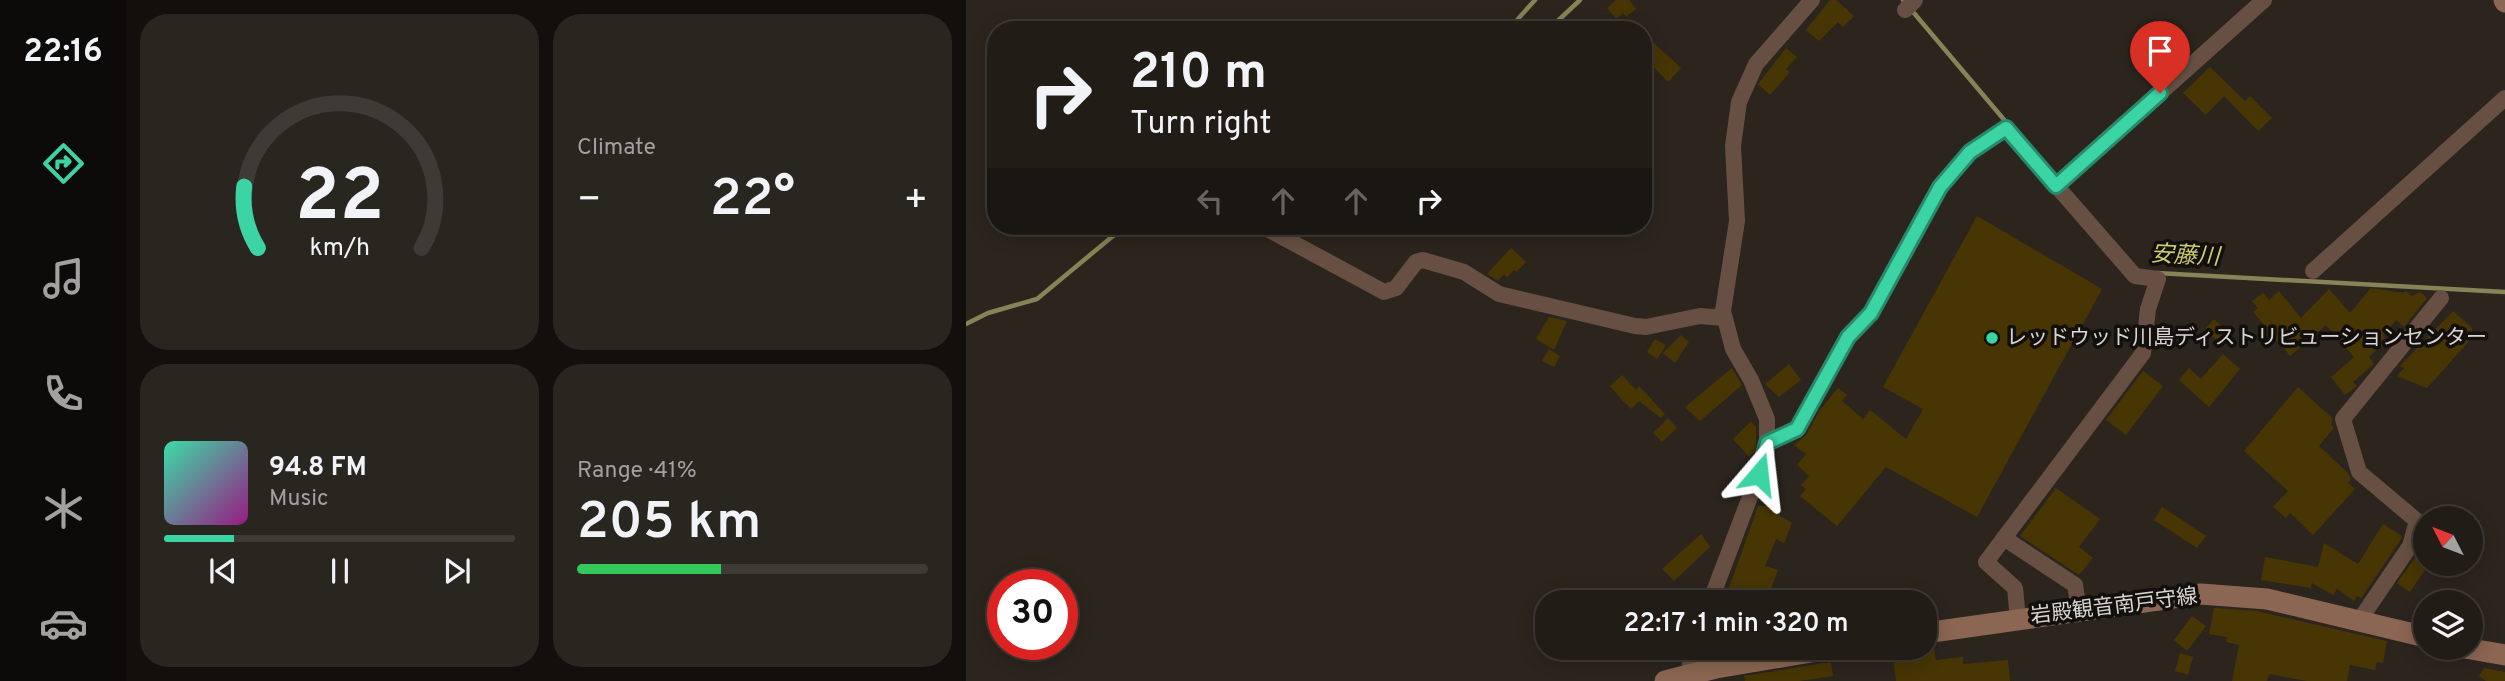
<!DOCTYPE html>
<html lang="en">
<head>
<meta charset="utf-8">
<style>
  :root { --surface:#211c16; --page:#29251f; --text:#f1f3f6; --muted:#a2a1a1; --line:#3e3a35; --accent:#3cd4a4 }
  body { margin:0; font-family:Overpass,"Noto Sans JP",sans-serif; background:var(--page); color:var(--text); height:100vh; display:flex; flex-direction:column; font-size:26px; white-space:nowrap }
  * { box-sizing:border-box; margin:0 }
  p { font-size:23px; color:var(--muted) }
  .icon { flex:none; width:38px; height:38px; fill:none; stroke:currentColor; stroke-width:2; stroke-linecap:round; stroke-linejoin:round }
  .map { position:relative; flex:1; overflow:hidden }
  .drawer { display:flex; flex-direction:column; gap:14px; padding:14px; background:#120f0c; width:840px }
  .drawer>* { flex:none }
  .top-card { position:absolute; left:21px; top:21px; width:665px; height:214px; border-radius:28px; box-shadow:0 4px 18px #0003,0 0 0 2px var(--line); background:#211c16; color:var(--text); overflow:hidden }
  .needle { width:46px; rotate:312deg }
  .fabs { position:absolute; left:1447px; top:506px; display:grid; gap:14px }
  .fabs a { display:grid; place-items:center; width:70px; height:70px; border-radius:50%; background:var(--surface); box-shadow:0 4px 18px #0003,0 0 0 2px var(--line); font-size:35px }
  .speed { position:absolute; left:21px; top:569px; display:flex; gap:14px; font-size:35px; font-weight:700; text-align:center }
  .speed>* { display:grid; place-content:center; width:91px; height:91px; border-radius:50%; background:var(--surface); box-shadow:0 4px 18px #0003,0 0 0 2px var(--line); line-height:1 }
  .speed .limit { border:10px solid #d22; background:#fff; color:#111 }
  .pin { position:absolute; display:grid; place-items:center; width:60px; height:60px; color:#fff; margin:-72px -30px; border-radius:50% 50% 50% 0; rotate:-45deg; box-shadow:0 0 7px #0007 }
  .pin .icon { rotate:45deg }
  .me { position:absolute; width:77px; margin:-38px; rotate:17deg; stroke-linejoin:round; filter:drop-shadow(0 0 5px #0008) }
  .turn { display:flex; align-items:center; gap:24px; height:147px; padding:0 28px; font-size:32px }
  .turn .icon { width:91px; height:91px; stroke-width:2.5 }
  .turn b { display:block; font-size:49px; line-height:60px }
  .lanes { display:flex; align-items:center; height:66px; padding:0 28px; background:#0003; justify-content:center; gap:35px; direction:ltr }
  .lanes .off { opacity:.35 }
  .big { font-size:52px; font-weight:600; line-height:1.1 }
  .drawer .card { flex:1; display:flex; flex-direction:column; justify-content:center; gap:10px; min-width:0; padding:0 24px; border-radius:28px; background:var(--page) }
  .drawer .dial { align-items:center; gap:0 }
  .dial svg { height:182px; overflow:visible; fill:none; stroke:var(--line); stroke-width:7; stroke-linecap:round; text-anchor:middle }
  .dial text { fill:var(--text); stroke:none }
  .song { display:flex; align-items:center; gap:21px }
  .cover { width:84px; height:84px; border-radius:10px; background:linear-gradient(135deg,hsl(160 70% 55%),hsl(310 70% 35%)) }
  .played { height:7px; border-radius:4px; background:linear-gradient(90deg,var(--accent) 20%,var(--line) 20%) }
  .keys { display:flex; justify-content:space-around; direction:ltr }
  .heat { display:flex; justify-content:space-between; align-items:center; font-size:38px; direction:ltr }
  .charge { height:10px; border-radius:5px; background:linear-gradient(90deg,#34c759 41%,var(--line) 0) }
  .drawer .tiles { flex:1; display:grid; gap:14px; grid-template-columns:repeat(2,1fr) }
  .trip { position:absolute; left:569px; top:590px; width:402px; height:70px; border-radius:28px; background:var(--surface); box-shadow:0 4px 18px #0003,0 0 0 2px var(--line); font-weight:600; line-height:70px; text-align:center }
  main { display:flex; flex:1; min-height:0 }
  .dock { display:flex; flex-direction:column; width:126px; justify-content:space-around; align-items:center; background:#0d0b09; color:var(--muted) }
  .dock .icon { width:49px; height:49px }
  .dock .selected { color:var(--accent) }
  .dock b { font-size:32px; color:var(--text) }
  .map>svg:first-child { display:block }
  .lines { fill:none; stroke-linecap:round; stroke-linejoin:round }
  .stream { stroke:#868356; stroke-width:4.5 }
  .building { fill:#473604 }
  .street { stroke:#675043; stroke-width:16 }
  .secondary { stroke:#8b6652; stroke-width:21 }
  .route-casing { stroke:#278a6b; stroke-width:18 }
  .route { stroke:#3cd4a4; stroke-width:12 }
  .poi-dot { fill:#3cd4a4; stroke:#120f0c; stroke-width:2.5 }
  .labels { text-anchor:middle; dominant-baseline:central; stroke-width:7; stroke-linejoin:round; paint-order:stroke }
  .poi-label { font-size:21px; fill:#d9d5d0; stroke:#120f0c; text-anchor:start }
  .street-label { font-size:21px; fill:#d9d5d0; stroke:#120f0c }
  .water-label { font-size:23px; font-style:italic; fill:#cfcd72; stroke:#120f0c }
</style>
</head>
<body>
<main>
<nav class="dock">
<b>22:16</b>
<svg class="icon selected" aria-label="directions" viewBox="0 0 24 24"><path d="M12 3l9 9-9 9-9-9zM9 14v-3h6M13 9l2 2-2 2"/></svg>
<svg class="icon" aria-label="music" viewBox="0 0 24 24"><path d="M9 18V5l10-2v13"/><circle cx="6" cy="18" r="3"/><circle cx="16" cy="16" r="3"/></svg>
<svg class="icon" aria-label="phone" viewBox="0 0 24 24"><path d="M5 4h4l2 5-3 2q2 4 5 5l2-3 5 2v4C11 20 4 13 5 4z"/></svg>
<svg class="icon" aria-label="climate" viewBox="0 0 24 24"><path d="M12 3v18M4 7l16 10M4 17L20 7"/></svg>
<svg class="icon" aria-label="car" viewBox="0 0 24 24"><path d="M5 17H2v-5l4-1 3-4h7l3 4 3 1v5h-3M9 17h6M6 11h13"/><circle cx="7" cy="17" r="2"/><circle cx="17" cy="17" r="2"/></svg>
</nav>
<section class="drawer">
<div class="tiles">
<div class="card dial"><svg viewBox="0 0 100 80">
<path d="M14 69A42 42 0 1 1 86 69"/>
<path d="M14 69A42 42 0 0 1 8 42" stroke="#3cd4a4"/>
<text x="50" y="56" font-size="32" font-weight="700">22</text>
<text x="50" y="72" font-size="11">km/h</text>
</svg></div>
<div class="card"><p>Climate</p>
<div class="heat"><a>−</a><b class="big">22°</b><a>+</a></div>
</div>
<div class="card">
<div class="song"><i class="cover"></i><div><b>94.8 FM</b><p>Music</p></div></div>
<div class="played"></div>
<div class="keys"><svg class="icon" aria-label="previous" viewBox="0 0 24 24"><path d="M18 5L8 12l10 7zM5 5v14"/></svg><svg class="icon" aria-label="pause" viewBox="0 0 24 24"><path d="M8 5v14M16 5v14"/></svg><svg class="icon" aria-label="next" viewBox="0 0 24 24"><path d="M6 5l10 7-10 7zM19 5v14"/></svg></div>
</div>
<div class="card"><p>Range · 41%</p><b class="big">205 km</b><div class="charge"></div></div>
</div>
</section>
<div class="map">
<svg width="1539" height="681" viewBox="0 0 1539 681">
  <rect width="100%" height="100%" fill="#2c251e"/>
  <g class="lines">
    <g class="stream">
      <polyline points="937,0 1040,122"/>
      <polyline points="542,30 569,0"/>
      <polyline points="582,30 614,0"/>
      <polyline points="1191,273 1539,292"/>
      <polyline points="0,324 22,313 71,299 159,226"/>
    </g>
  </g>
  <g class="building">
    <polygon points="650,0 663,0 670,9 660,17 657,13 650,19 641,8"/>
    <polygon points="864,0 870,0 888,16 877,27 872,22 853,41 840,30"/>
    <polygon points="677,33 715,68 702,82 677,56"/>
    <polygon points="820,48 831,57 820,69 824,72 804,95 792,84"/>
    <polygon points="1244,67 1279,101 1284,96 1306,118 1292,131 1258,96 1240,115 1217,93"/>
    <polygon points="1011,216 1136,289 1011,517 920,467 871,526 834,496 840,489 835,485 843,476 831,465 840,454 828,445 840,435 854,410 872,388 881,395 876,401 897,419 904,410 940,439 957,409 917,387"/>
    <polygon points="545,248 560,262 550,272 548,270 541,277 538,274 532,281 521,274"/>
    <polygon points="1405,288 1438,293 1440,291 1446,296 1454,292 1461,298 1438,327 1430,320 1417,336 1421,340 1403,357 1408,364 1387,382 1391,386 1379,395 1365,377 1388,357 1360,325 1324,356 1287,312 1292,308 1286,301 1297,293 1303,300 1313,291 1335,318 1363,289 1384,313"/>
    <polygon points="1487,311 1506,328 1504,340 1461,388 1431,376 1438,368 1434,366"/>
    <polygon points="583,317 601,321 588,350 570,339"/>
    <polygon points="1248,319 1265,335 1256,345 1239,329"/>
    <polygon points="715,335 723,342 709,363 697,353"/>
    <polygon points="689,339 700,345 691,359 681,352"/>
    <polygon points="583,349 594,356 588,367 576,361"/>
    <polygon points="1257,354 1274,369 1243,407 1213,380 1223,368 1235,379"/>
    <polygon points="823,364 835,380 813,397 799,384"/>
    <polygon points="766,368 776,385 734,421 719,407"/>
    <polygon points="1177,371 1197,386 1160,435 1140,420"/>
    <polygon points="656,375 670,390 673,386 699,414 695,418 673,401 665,409 657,401 644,386"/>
    <polygon points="1332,387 1367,419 1365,425 1368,428 1353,446 1382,473 1385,479 1382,483 1389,489 1347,535 1324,513 1320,518 1307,507 1322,491 1278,451"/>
    <polygon points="702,418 711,428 696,442 687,433"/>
    <polygon points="785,421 790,427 790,450 783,457 767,439"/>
    <polygon points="1090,488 1134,519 1113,547 1127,558 1113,575 1054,536"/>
    <polygon points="802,501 813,506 810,513 826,523 818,543 810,539 799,566 812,570 800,602 758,602 792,506 800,506"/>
    <polygon points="1196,507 1240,536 1231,548 1188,520"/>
    <polygon points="1417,524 1436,536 1434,541 1395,598 1391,596 1388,601 1371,589 1367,595 1346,583 1345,588 1295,580 1299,557 1352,567 1358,543 1392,564"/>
    <polygon points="735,534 744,547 708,581 696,569"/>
    <polygon points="1451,555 1463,564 1444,592 1431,583"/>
    <polygon points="1248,608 1291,611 1421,641 1417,663 1411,662 1409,670 1384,665 1381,681 1341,681 1303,674 1301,681 1266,681 1273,645 1260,642 1261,637 1243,634"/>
    <polygon points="1226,616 1240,626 1221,651 1208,640"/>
    <polygon points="946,648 968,648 970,660 997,657 997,664 1042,660 1044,681 930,681 926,650"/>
    <polygon points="1214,653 1227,657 1222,675 1209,671"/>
    <polygon points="865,662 867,676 833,681 779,681 778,676"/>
    <polygon points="1518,668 1539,672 1539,681 1520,681 1513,676"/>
  </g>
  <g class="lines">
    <g class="street">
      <polyline points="939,10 949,0"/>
      <polyline points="1090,186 1298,0"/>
      <polyline points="296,226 418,292 430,288 450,262 457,260 498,272 533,294 669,326 680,327 734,316 758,318"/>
      <polyline points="1347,271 1539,98"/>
      <polyline points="801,443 831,429 882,337 905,313 974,187 1004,152 1040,128 1169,276 1192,279 1182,309 1177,353 1020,562 1049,588 1052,619"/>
      <polyline points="1038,538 1109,585 1113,610"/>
      <polyline points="744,602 801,452 801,419 785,380 767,349 757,311 771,221 767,146 773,102 790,64 846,0"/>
      <polyline points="1393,621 1444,546 1451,521 1393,472 1377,419 1475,298"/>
      <polyline points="723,674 726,648"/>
    </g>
    <g class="secondary">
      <polyline points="1538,0 1539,2"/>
      <polyline points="959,633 1235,594 1301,599 1460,637"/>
      <polyline points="1499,648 1539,655"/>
      <polyline points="699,681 750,668 868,648"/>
    </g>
  </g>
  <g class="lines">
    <g class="route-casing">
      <polyline id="route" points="793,474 801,443 831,429 882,337 905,313 974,187 1004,152 1040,128 1090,186 1194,93"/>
    </g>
    <use href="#route" class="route"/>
  </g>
  <circle class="poi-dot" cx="1026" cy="338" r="7"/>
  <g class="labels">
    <g class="poi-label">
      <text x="1040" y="338">レッドウッド川島ディストリビューションセンター</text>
    </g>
    <g class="street-label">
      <text transform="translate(1148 607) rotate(-7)">岩殿観音南戸守線</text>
    </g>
    <g class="water-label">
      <text transform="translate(1219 257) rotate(3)">安藤川</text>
    </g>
  </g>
</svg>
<div class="fabs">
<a><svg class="needle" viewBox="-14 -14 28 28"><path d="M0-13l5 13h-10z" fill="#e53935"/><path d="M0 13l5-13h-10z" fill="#a2a1a1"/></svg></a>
<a><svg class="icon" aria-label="layers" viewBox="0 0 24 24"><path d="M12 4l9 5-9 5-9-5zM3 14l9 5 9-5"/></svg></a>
</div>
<div class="speed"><div class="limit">30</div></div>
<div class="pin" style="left:1194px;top:93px;background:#d93025"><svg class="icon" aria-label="arrive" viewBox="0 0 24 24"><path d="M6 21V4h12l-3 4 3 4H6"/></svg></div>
<svg class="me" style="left:793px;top:474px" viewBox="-20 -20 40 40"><path d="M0-17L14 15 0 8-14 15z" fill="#3cd4a4" stroke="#fff" stroke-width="4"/></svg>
<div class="trip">22:17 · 1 min · 320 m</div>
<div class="top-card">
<div class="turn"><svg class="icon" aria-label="right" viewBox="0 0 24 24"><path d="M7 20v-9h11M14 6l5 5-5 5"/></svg><div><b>210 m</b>Turn right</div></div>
<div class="lanes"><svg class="icon off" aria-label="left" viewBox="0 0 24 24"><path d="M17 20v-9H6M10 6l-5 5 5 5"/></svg><svg class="icon off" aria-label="ahead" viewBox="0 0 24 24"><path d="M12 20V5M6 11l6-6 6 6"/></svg><svg class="icon off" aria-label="ahead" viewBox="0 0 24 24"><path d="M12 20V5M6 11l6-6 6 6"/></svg><svg class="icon" aria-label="right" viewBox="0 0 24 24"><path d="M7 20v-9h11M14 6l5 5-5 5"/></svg></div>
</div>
</div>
</main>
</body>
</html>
